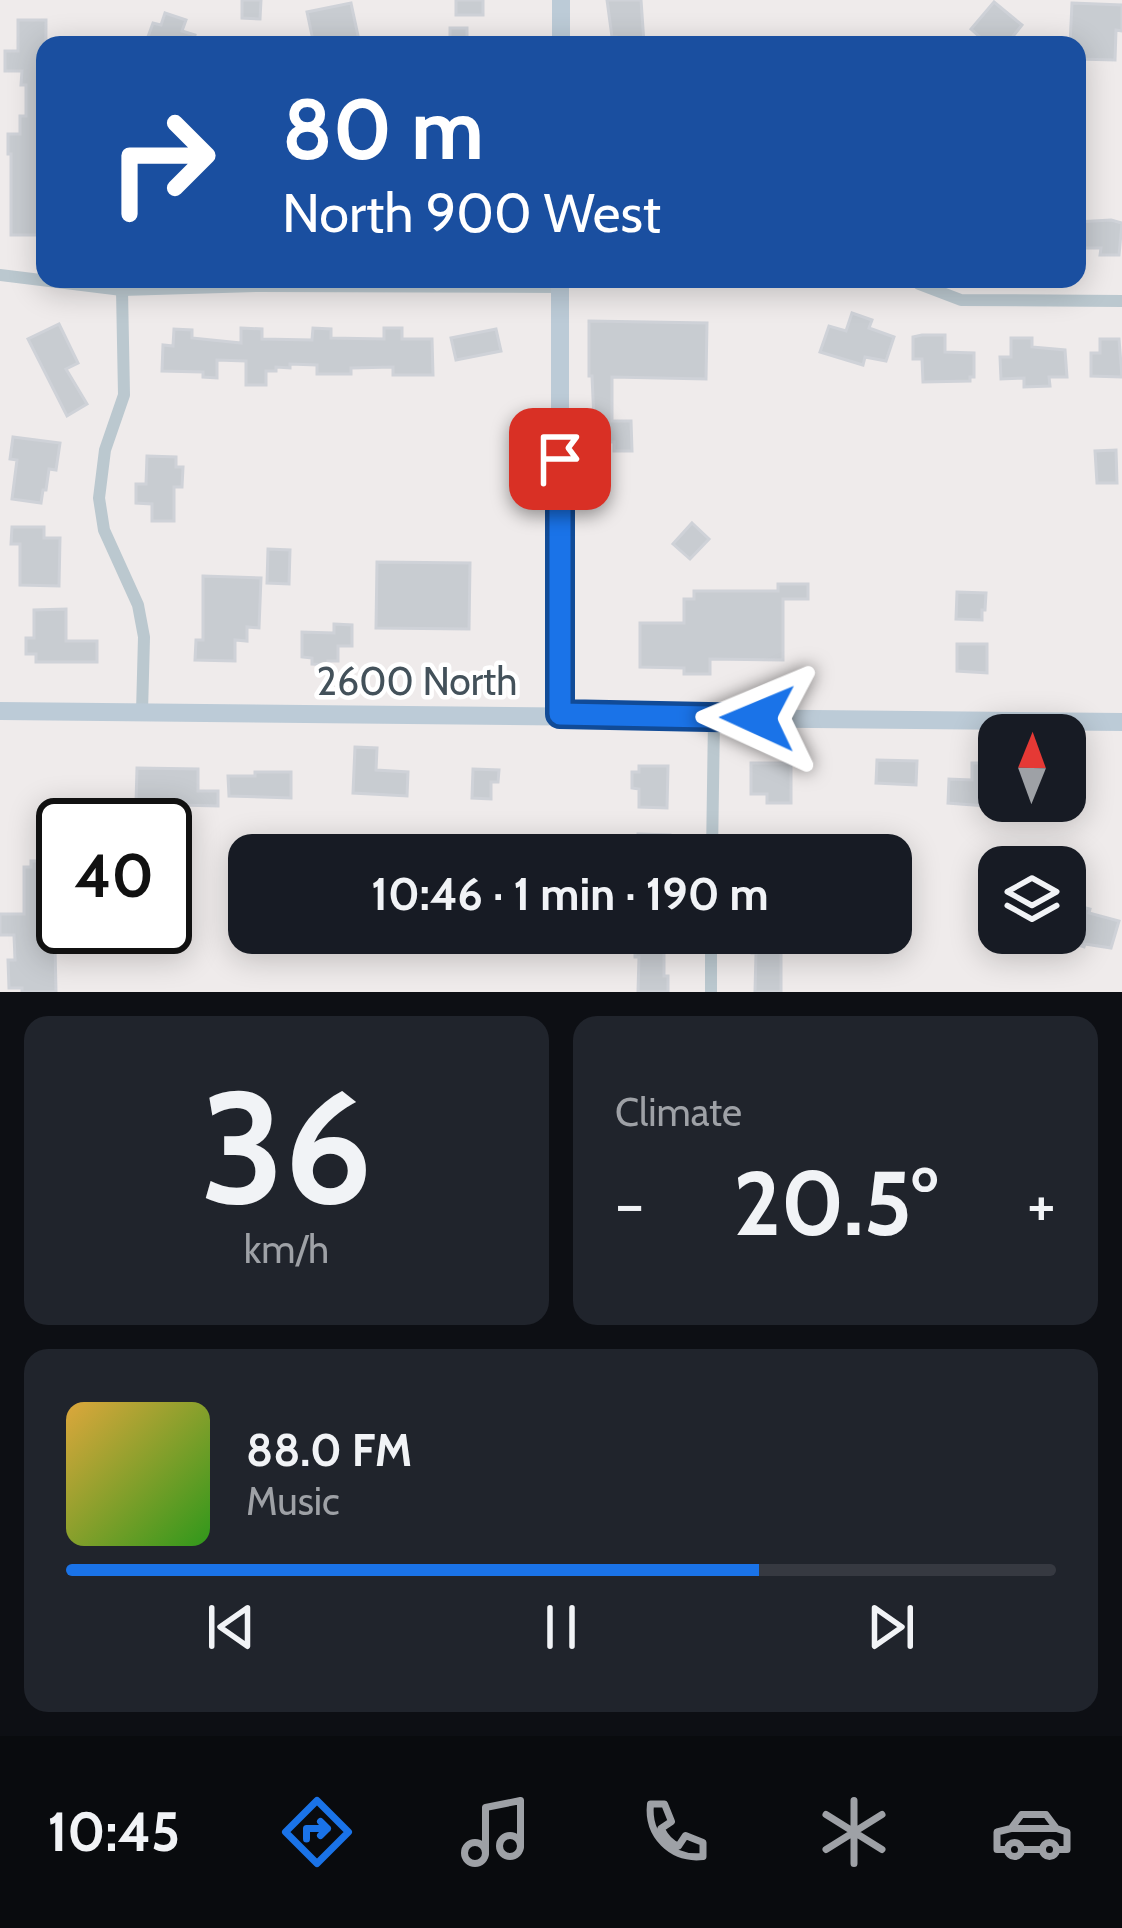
<!DOCTYPE html>
<html lang="en">
<head>
<meta charset="utf-8">
<style>
  :root { --surface:#171b24; --page:#20242c; --text:#f1f3f6; --muted:#9ea1a6; --line:#363941; --accent:#1a73e8 }
  body { margin:0; font-family:Cabin,sans-serif; background:var(--page); color:var(--text); height:100vh; display:flex; flex-direction:column; font-size:45px; white-space:nowrap }
  * { box-sizing:border-box; margin:0 }
  p { font-size:39px; color:var(--muted) }
  .icon { flex:none; width:66px; height:66px; fill:none; stroke:currentColor; stroke-width:2; stroke-linecap:round; stroke-linejoin:round }
  .map { position:relative; height:992px; overflow:hidden }
  .panel { display:flex; flex-direction:column; gap:24px; padding:24px; background:#0d0f14; flex:1 }
  .panel>* { flex:none }
  .hud { position:absolute; left:36px; top:36px; width:1050px; height:252px; border-radius:24px; box-shadow:0 6px 30px #0003; background:#1a4fa0; color:#fff; overflow:hidden }
  .needle { width:78px; rotate:1deg }
  .buttons { position:absolute; left:978px; top:714px; display:grid; gap:24px }
  .buttons a { display:grid; place-items:center; width:108px; height:108px; border-radius:24px; background:var(--surface); box-shadow:0 6px 30px #0003; font-size:60px }
  .speed { position:absolute; left:36px; top:798px; display:flex; gap:24px; font-size:60px; font-weight:700; text-align:center }
  .speed>* { display:grid; place-content:center; width:156px; height:156px; border-radius:50%; background:var(--surface); box-shadow:0 6px 30px #0003; line-height:1 }
  .speed .limit { border:6px solid #111; border-radius:18px; background:#fff; color:#111 }
  .pin { position:absolute; display:grid; place-items:center; width:102px; height:102px; color:#fff; margin:-51px; border-radius:24px; box-shadow:0 6px 18px #0006 }
  .me { position:absolute; width:132px; margin:-66px; rotate:271deg; stroke-linejoin:round; filter:drop-shadow(0 0 9px #0008) }
  .turn { display:flex; align-items:center; gap:42px; height:252px; padding:0 48px; font-size:54px }
  .turn .icon { width:156px; height:156px; stroke-width:2.5 }
  .turn b { display:block; font-size:84px; line-height:102px }
  .big { font-size:90px; font-weight:700; line-height:1.1 }
  .panel .widget { flex:1; display:flex; flex-direction:column; justify-content:center; gap:18px; min-width:0; padding:0 42px; border-radius:24px; background:var(--page) }
  .panel .dial { align-items:center; gap:0 }
  .dial b { font-size:156px; line-height:1 }
  .song { display:flex; align-items:center; gap:36px }
  .cover { width:144px; height:144px; border-radius:18px; background:linear-gradient(135deg,hsl(40 70% 55%),hsl(110 70% 35%)) }
  .played { height:12px; border-radius:6px; background:linear-gradient(90deg,var(--accent) 70%,var(--line) 70%) }
  .keys { display:flex; justify-content:space-around; direction:ltr }
  .heat { display:flex; justify-content:space-between; align-items:center; font-size:66px; direction:ltr }
  .panel .tiles { flex:1; display:grid; gap:24px; grid-template-columns:1fr 1fr }
  .widget:last-child { grid-column:span 2 }
  .trip { position:absolute; left:228px; top:834px; width:684px; height:120px; border-radius:24px; background:var(--surface); box-shadow:0 6px 30px #0003; font-weight:700; line-height:120px; text-align:center }
  .tabs { display:flex; height:192px; justify-content:space-around; align-items:center; background:#090b0e; color:var(--muted) }
  .tabs .icon { width:84px; height:84px }
  .tabs .current { color:var(--accent) }
  .tabs b { font-size:54px; color:var(--text) }
  .map>svg:first-child { display:block }
  .building { fill:#c8ccd1; stroke:#cfd2d8; stroke-width:3 }
  .lines { fill:none; stroke-linecap:round; stroke-linejoin:round }
  .street { stroke:#bbc8cf; stroke-width:12 }
  .secondary { stroke:#bccbd7; stroke-width:18 }
  .route-casing { stroke:#114b97; stroke-width:30 }
  .route { stroke:#1a73e8; stroke-width:21 }
  .labels { text-anchor:middle; dominant-baseline:central; stroke-width:9; stroke-linejoin:round; paint-order:stroke }
  .street-label { font-size:39px; fill:#43515a; stroke:#fff }
</style>
</head>
<body>
<div class="map">
<svg width="1122" height="992" viewBox="0 0 1122 992">
  <rect width="100%" height="100%" fill="#efebeb"/>
  <g class="building">
    <polygon points="242,0 261,0 260,19 242,18"/>
    <rect x="456" y="0" width="27" height="15"/>
    <polygon points="607,0 641,0 644,43 616,44 616,37 612,37"/>
    <polygon points="994,2 1022,25 1006,45 989,45 971,29"/>
    <polygon points="351,3 360,45 314,45 307,12"/>
    <polygon points="1072,3 1122,5 1122,31 1116,30 1115,60 1077,59 1077,45 1070,45"/>
    <polygon points="165,13 186,20 182,31 195,35 192,45 145,45 153,23 161,25"/>
    <polygon points="18,20 46,20 45,235 11,235 11,154 8,154 8,134 20,134 20,116 26,116 26,85 21,85 22,71 5,71 5,51 18,51"/>
    <rect x="450" y="28" width="17" height="17"/>
    <polygon points="1111,220 1122,223 1119,255 1100,255 1101,248 1077,248 1077,222"/>
    <polygon points="852,313 872,320 869,328 894,337 886,361 865,357 863,365 820,352 829,326 846,331"/>
    <polygon points="589,321 707,323 706,379 612,377 612,421 631,421 632,451 614,451 614,442 595,442 592,376 589,376"/>
    <polygon points="59,324 78,363 66,369 87,404 67,416 28,339"/>
    <polygon points="241,328 262,329 262,339 312,340 313,328 331,329 331,338 384,339 384,328 402,328 402,339 432,339 433,375 393,375 393,367 351,368 351,374 317,374 317,365 290,364 290,368 276,367 276,371 266,371 266,385 246,385 246,361 217,360 217,378 203,377 203,372 162,371 163,345 173,346 174,329 192,330 192,338 241,343"/>
    <polygon points="496,329 501,351 456,360 451,338"/>
    <polygon points="922,335 945,335 945,352 974,353 974,377 970,377 970,381 923,382 922,359 913,359 913,337"/>
    <polygon points="1011,338 1032,338 1032,347 1065,350 1067,377 1049,377 1050,386 1024,387 1024,378 1001,379 1000,357 1011,357"/>
    <polygon points="1100,339 1119,339 1122,377 1091,376 1091,353 1100,353"/>
    <polygon points="13,437 60,443 56,470 49,469 46,490 43,490 41,503 12,499 17,460 10,459"/>
    <polygon points="1116,450 1117,483 1097,483 1095,451"/>
    <polygon points="147,456 176,457 176,467 183,467 182,487 174,487 174,521 152,521 152,504 136,503 136,484 146,484"/>
    <polygon points="692,523 709,539 690,559 673,544"/>
    <polygon points="12,527 44,527 44,538 60,538 59,586 20,585 20,544 11,544"/>
    <polygon points="268,549 290,550 289,584 267,583"/>
    <polygon points="377,562 470,563 469,629 376,628"/>
    <polygon points="203,576 261,578 259,628 247,627 247,641 235,640 235,661 195,660 196,640 203,640"/>
    <polygon points="778,584 808,584 808,599 783,599 783,660 710,659 710,674 684,674 684,668 640,667 640,623 684,623 684,599 694,599 694,591 778,591"/>
    <polygon points="957,592 986,593 985,610 982,610 982,620 956,619"/>
    <polygon points="66,609 66,641 97,641 97,662 36,662 36,654 26,654 26,638 34,638 34,610"/>
    <polygon points="334,624 352,625 352,646 338,646 338,661 328,661 328,665 312,664 312,658 302,657 302,632 334,633"/>
    <polygon points="957,644 987,644 987,673 957,671"/>
    <polygon points="355,747 377,748 376,770 408,772 407,796 353,793"/>
    <polygon points="877,760 917,761 916,785 876,783"/>
    <polygon points="751,763 791,763 791,803 767,803 767,794 751,794"/>
    <polygon points="972,763 994,763 994,782 998,782 998,807 948,803 949,779 972,780"/>
    <polygon points="639,766 668,766 667,808 639,807 639,789 632,788 632,772 639,772"/>
    <polygon points="137,768 198,769 198,791 218,791 218,806 136,804"/>
    <polygon points="473,769 499,770 498,782 491,782 491,799 472,798"/>
    <polygon points="255,772 291,772 291,798 229,796 228,776 255,776"/>
    <polygon points="638,834 670,835 670,852 668,855 638,855"/>
    <rect x="749" y="838" width="46" height="17"/>
    <polygon points="31,861 48,861 48,867 53,867 54,905 63,905 63,927 86,927 88,943 55,947 56,992 22,992 22,988 9,988 8,960 15,960 14,935 0,935 0,914 24,914 24,867 31,867"/>
    <polygon points="1078,906 1090,909 1089,913 1119,921 1111,948 1085,944 1084,947 1065,941 1065,922 1073,924"/>
    <polygon points="635,933 664,933 664,976 668,976 668,992 638,992 639,957 635,957"/>
    <polygon points="752,933 781,933 781,992 755,992 756,953 752,953"/>
  </g>
  <g class="lines">
    <g class="street">
      <polyline points="0,275 122,290 258,286 560,287"/>
      <polyline points="915,279 919,284 961,300 1122,301"/>
      <polyline points="122,290 124,395 105,450 99,498 104,530 138,605 144,637 142,712"/>
      <polyline points="712,855 714,718"/>
      <polyline points="711,992 711,933"/>
    </g>
    <g class="secondary">
      <polyline points="561,45 561,0"/>
      <polyline points="0,711 1122,722"/>
      <polyline points="560,714 560,279"/>
    </g>
  </g>
  <g class="lines">
    <g class="route-casing">
      <polyline id="route" points="560,459 560,714 758,718"/>
    </g>
    <use href="#route" class="route"/>
  </g>
  <g class="labels">
    <g class="street-label">
      <text x="417" y="681">2600 North</text>
    </g>
  </g>
</svg>
<div class="buttons">
<a><svg class="needle" viewBox="-14 -14 28 28"><path d="M0-13l5 13h-10z" fill="#e53935"/><path d="M0 13l5-13h-10z" fill="#9ea1a6"/></svg></a>
<a><svg class="icon" aria-label="layers" viewBox="0 0 24 24"><path d="M12 4l9 5-9 5-9-5zM3 14l9 5 9-5"/></svg></a>
</div>
<div class="speed"><div class="limit">40</div></div>
<div class="pin" style="left:560px;top:459px;background:#d93025"><svg class="icon" aria-label="arrive" viewBox="0 0 24 24"><path d="M6 21V4h12l-3 4 3 4H6"/></svg></div>
<svg class="me" style="left:758px;top:718px" viewBox="-20 -20 40 40"><path d="M0-17L14 15 0 8-14 15z" fill="#1a73e8" stroke="#fff" stroke-width="4"/></svg>
<div class="trip">10:46 · 1 min · 190 m</div>
<div class="hud">
<div class="turn"><svg class="icon" aria-label="right" viewBox="0 0 24 24"><path d="M7 20v-9h11M14 6l5 5-5 5"/></svg><div><b>80 m</b>North 900 West</div></div>
</div>
</div>
<section class="panel">
<div class="tiles">
<div class="widget dial"><b>36</b><p>km/h</p></div>
<div class="widget"><p>Climate</p>
<div class="heat"><a>−</a><b class="big">20.5°</b><a>+</a></div>
</div>
<div class="widget">
<div class="song"><i class="cover"></i><div><b>88.0 FM</b><p>Music</p></div></div>
<div class="played"></div>
<div class="keys"><svg class="icon" aria-label="previous" viewBox="0 0 24 24"><path d="M18 5L8 12l10 7zM5 5v14"/></svg><svg class="icon" aria-label="pause" viewBox="0 0 24 24"><path d="M8 5v14M16 5v14"/></svg><svg class="icon" aria-label="next" viewBox="0 0 24 24"><path d="M6 5l10 7-10 7zM19 5v14"/></svg></div>
</div>
</div>
</section>
<nav class="tabs">
<b>10:45</b>
<svg class="icon current" aria-label="directions" viewBox="0 0 24 24"><path d="M12 3l9 9-9 9-9-9zM9 14v-3h6M13 9l2 2-2 2"/></svg>
<svg class="icon" aria-label="music" viewBox="0 0 24 24"><path d="M9 18V5l10-2v13"/><circle cx="6" cy="18" r="3"/><circle cx="16" cy="16" r="3"/></svg>
<svg class="icon" aria-label="phone" viewBox="0 0 24 24"><path d="M5 4h4l2 5-3 2q2 4 5 5l2-3 5 2v4C11 20 4 13 5 4z"/></svg>
<svg class="icon" aria-label="climate" viewBox="0 0 24 24"><path d="M12 3v18M4 7l16 10M4 17L20 7"/></svg>
<svg class="icon" aria-label="car" viewBox="0 0 24 24"><path d="M5 17H2v-5l4-1 3-4h7l3 4 3 1v5h-3M9 17h6M6 11h13"/><circle cx="7" cy="17" r="2"/><circle cx="17" cy="17" r="2"/></svg>
</nav>
</body>
</html>
